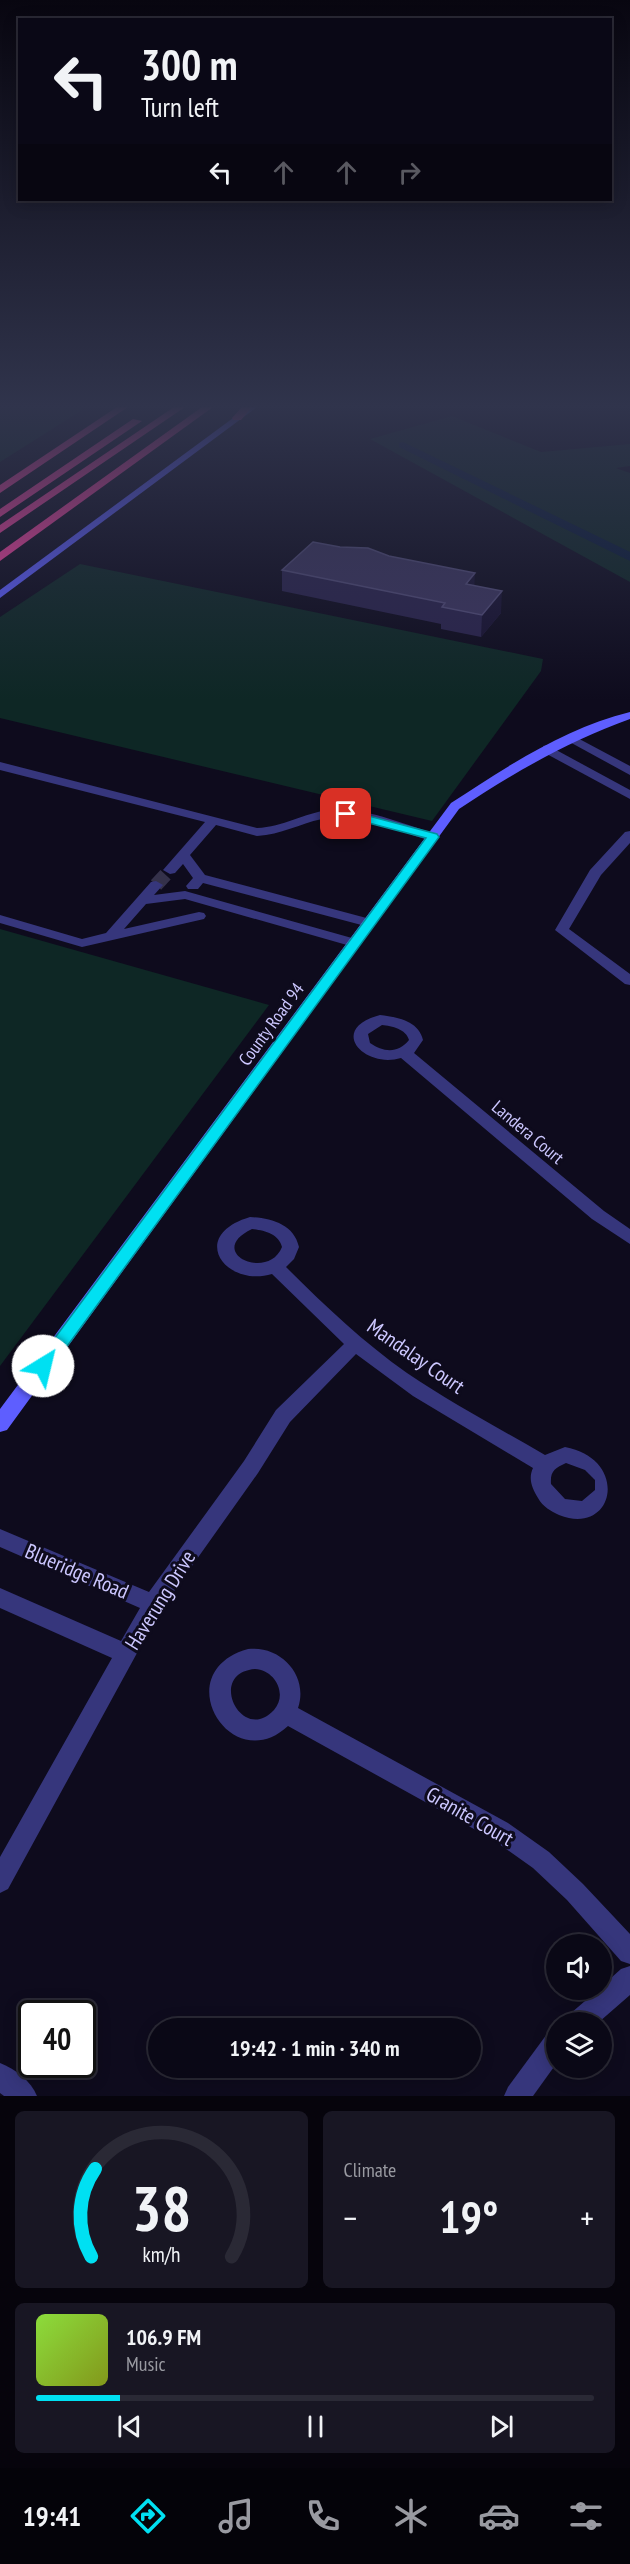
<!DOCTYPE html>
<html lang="en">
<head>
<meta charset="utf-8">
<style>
  :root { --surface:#0a0816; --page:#181623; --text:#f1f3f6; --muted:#999aa1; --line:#2a2935; --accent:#00e0f2 }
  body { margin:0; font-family:"PT Sans Narrow",sans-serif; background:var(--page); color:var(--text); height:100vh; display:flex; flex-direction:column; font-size:22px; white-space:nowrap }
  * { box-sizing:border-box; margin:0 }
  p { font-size:20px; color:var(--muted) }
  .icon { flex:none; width:33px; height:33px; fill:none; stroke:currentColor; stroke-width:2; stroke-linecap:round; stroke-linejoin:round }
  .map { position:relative; height:2096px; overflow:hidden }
  .panel { display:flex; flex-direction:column; gap:15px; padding:15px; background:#06040c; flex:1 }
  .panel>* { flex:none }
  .top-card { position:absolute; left:18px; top:18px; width:594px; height:183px; border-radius:0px; box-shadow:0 3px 15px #0003,0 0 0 2px var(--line); background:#0a0816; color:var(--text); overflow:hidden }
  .buttons { position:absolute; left:546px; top:1934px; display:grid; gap:12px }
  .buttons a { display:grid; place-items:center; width:66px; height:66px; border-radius:50%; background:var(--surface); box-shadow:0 3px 15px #0003,0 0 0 2px var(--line); font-size:30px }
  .speed { position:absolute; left:18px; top:2000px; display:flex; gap:12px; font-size:30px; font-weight:700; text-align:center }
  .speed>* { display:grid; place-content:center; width:78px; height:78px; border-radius:50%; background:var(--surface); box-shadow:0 3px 15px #0003,0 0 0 2px var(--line); line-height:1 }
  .speed .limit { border:3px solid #111; border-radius:9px; background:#fff; color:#111 }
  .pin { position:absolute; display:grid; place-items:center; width:51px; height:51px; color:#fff; margin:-26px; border-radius:12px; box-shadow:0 3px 9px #0006 }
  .me { position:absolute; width:66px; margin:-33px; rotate:36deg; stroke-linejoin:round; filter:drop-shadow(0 0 4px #0008) }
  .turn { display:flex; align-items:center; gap:21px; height:126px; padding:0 24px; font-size:27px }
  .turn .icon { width:78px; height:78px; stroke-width:2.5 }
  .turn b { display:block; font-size:42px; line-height:51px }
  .lanes { display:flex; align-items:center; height:57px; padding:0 24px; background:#0003; justify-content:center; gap:30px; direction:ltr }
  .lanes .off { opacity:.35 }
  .big { font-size:45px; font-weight:700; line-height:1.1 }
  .panel .tile { flex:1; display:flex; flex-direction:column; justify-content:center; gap:9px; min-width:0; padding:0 21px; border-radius:9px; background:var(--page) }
  .panel .dial { align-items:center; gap:0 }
  .dial svg { height:156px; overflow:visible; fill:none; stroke:var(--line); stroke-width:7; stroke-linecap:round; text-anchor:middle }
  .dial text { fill:var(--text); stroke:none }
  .song { display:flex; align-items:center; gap:18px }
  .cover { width:72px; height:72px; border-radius:9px; background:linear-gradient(135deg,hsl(90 70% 55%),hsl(70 70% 35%)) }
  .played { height:6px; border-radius:3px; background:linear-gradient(90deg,var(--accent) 15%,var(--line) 15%) }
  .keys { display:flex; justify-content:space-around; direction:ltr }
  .heat { display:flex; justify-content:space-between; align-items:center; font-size:33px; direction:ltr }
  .panel .tiles { flex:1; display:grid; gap:15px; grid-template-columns:1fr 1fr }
  .tile:last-child { grid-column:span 2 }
  .trip { position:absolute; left:148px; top:2018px; width:333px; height:60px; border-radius:30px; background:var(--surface); box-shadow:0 3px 15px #0003,0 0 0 2px var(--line); font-weight:700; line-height:60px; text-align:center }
  .tab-bar { display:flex; height:96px; justify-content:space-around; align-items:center; background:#040309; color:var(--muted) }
  .tab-bar .icon { width:42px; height:42px }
  .tab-bar .current { color:var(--accent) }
  .tab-bar b { font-size:27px; color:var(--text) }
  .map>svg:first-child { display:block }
  .green { fill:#0e2725 }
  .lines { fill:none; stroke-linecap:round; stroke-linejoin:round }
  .canal { fill:#081b39; fill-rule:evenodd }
  .street-tunnel { stroke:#34314a; stroke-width:14; stroke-dasharray:14 8; stroke-linecap:butt }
  .street { fill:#36367c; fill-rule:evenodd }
  .secondary { fill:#5e5eff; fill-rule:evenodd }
  .highway { fill:#ff42a2; fill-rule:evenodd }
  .wall { fill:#2a234c }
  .shaded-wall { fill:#181231 }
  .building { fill:#3c355f; stroke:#524c78; stroke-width:1.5 }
  .route { fill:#00e0f2; stroke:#00929d; stroke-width:1.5 }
  .labels { text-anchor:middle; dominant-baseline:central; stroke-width:6; stroke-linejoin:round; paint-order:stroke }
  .street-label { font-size:18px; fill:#ccc7ff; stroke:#0e0b1d }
  .near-street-label { font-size:21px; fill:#ccc7ff; stroke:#0e0b1d }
</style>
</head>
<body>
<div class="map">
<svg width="630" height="2096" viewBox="0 0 630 2096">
  <rect width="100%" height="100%" fill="#0e0b1d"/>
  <g class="green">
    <polygon points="0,407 87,407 0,462"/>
    <polygon points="452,416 541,452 630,444 630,466 616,468 630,473 630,582 370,439"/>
    <polygon points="80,564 543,659 541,671 432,821 0,718 0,617"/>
    <polygon points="0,929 269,1005 0,1366"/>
  </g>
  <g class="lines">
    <polygon class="canal" points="403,442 630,552 630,561 399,447 399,443"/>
    <polyline class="street-tunnel" points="156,885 170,870"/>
    <g class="street">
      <polygon points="570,734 630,766 630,775 566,740 564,738"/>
      <polygon points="547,745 630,790 630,799 543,752 543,746"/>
      <path d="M 0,762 L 257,828 C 283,827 304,813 329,810 C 364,806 404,825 438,834 L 439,837 L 433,841 C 400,833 364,814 329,818 C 308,820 288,832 266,835 L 257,836 L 216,825 L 190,855 L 205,875 L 374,920 L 376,923 L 374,926 L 369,927 L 203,883 L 198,889 L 188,889 L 186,886 L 193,878 L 183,864 L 175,873 L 170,874 L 163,870 L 205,822 L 0,770 Z"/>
      <polygon points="630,831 630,843 601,875 569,929 630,974 630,985 625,984 555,930 590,870 625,832"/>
      <polygon points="156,881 163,885 154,895 185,891 359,940 361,943 354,947 185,899 146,904 124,929 199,912 204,913 206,916 204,919 82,947 0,923 0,915 82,939 106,933 151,882"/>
      <path d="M 380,1015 C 397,1017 419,1021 423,1040 L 414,1053 L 604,1211 L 630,1229 L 630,1244 L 592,1219 L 401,1058 C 364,1069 327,1029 380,1015 ZM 382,1025 C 392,1026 406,1029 409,1040 C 398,1054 383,1052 370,1043 L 368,1034 Z"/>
      <path d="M 250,1217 C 271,1218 294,1224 299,1247 L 294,1259 L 286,1267 C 324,1305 363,1342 407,1373 C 451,1403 499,1428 545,1455 L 565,1447 C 630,1459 615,1537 559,1515 C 551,1511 543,1507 538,1498 C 532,1488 528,1479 533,1468 L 413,1396 L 356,1354 L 290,1422 L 258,1473 L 160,1611 L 8,1889 L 0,1893 L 0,1857 L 112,1658 L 0,1608 L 0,1588 L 121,1641 L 140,1608 L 0,1547 L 0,1529 L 149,1592 L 244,1461 L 276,1410 L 344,1344 L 272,1274 C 226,1288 187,1236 250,1217 ZM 252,1229 C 264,1230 279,1234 282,1247 C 268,1282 204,1252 252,1229 ZM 566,1463 L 585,1470 L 595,1480 L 595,1490 L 582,1501 L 565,1499 L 551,1484 C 550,1471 555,1468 566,1463 Z"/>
      <path d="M 248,1649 C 281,1645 309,1676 298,1708 L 508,1823 L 549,1852 L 583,1884 L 630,1934 L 630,1964 L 621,1961 L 567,1900 L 533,1868 L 492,1839 L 288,1726 C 231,1779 166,1672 248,1649 ZM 255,1669 C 275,1670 288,1694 274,1710 C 242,1745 206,1673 255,1669 Z"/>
      <polygon points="630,1966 630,1995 599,2022 567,2022 571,2013 599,1989 602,1989 602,1986 621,1969"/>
      <polygon points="556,2030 556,2064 533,2096 504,2096 508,2087 547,2034"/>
      <path d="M 0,2063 C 15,2069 31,2081 37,2096 L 4,2096 L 0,2093 Z"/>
    </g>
    <g class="secondary">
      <polygon points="248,407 257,407 0,598 0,590"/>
      <path d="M 630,712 L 630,719 C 569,741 513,773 459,809 L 7,1430 L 0,1432 L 0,1409 L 451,803 C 506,767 565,728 630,712 Z"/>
    </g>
    <g class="highway">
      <polygon points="117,407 128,407 0,493 0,485"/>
      <polygon points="174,407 185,407 0,533 0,525"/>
      <polygon points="202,407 213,407 0,561 0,552"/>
      <polygon points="242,407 252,407 241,420 233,420 232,418"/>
      <polygon points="133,419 142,421 0,517 0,509"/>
    </g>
  </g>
  <polygon class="wall" points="389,556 501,613 481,637 441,629 441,624 282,591 282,570"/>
  <g class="shaded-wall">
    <polygon points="475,573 474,594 466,584"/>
    <polygon points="502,591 501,613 481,637 482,615"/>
  </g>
  <polygon class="building" points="313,542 340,547 368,548 389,556 475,573 466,584 502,591 482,615 442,607 445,603 282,570"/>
  <linearGradient id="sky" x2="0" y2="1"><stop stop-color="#080610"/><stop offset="0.58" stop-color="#30344c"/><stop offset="1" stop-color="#30344c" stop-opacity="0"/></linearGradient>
  <rect width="630" height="700" fill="url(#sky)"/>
  <polygon class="route" points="346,810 437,834 439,837 49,1371 43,1373 37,1371 34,1366 37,1362 426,838 342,816 340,814"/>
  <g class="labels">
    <g class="street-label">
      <text transform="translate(271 1024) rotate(-54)">County Road 94</text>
      <text transform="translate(528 1132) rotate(40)">Landera Court</text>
    </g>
    <g class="near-street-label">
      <text transform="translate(416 1356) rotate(35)">Mandalay Court</text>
      <text transform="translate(77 1571) rotate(23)">Blueridge Road</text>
      <text transform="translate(160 1600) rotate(-58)">Haverung Drive</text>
      <text transform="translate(470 1816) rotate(30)">Granite Court</text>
    </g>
  </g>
</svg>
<div class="buttons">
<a><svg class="icon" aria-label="sound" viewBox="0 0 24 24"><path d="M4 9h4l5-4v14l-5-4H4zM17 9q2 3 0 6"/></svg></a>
<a><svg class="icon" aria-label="layers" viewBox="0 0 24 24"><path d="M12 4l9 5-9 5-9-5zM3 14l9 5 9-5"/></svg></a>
</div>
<div class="speed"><div class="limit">40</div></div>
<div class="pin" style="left:346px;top:814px;background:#d93025"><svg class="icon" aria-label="arrive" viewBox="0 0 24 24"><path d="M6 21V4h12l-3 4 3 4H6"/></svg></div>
<svg class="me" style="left:43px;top:1366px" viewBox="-20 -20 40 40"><circle r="19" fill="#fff"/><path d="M0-13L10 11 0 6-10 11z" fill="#00e0f2"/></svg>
<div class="trip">19:42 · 1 min · 340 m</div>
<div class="top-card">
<div class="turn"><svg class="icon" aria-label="left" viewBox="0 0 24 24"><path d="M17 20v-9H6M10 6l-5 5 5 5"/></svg><div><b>300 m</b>Turn left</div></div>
<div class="lanes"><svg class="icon" aria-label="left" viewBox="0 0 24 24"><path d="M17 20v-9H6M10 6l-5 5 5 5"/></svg><svg class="icon off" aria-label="ahead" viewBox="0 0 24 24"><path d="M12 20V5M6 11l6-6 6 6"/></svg><svg class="icon off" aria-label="ahead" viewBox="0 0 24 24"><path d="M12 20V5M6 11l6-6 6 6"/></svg><svg class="icon off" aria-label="right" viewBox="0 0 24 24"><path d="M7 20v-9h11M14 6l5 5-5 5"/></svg></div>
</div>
</div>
<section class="panel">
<div class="tiles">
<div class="tile dial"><svg viewBox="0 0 100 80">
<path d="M14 69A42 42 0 1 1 86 69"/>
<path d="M14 69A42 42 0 0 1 16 24" stroke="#00e0f2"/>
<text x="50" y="56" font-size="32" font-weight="700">38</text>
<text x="50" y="72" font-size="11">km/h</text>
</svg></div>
<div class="tile"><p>Climate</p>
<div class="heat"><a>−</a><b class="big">19°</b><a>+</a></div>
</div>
<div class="tile">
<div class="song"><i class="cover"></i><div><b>106.9 FM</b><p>Music</p></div></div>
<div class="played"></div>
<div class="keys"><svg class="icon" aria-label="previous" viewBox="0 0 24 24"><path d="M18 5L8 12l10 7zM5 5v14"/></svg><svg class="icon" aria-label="pause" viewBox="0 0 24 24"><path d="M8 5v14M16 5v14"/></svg><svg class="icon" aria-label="next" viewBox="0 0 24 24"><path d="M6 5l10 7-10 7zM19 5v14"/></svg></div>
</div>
</div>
</section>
<nav class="tab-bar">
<b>19:41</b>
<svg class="icon current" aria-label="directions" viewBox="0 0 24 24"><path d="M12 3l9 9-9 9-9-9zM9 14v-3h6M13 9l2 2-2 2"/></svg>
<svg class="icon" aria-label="music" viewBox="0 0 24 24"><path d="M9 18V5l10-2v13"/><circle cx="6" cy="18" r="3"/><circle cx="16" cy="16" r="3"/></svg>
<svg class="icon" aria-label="phone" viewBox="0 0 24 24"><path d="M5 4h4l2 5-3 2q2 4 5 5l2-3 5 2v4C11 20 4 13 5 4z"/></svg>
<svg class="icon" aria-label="climate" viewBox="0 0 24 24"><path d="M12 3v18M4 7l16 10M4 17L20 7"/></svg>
<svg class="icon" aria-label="car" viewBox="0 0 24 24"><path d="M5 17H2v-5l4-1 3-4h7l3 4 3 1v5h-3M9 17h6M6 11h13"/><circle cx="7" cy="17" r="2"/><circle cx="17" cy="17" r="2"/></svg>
<svg class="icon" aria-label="filters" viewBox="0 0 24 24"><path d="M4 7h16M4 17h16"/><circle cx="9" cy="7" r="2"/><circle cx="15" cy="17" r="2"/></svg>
</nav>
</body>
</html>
